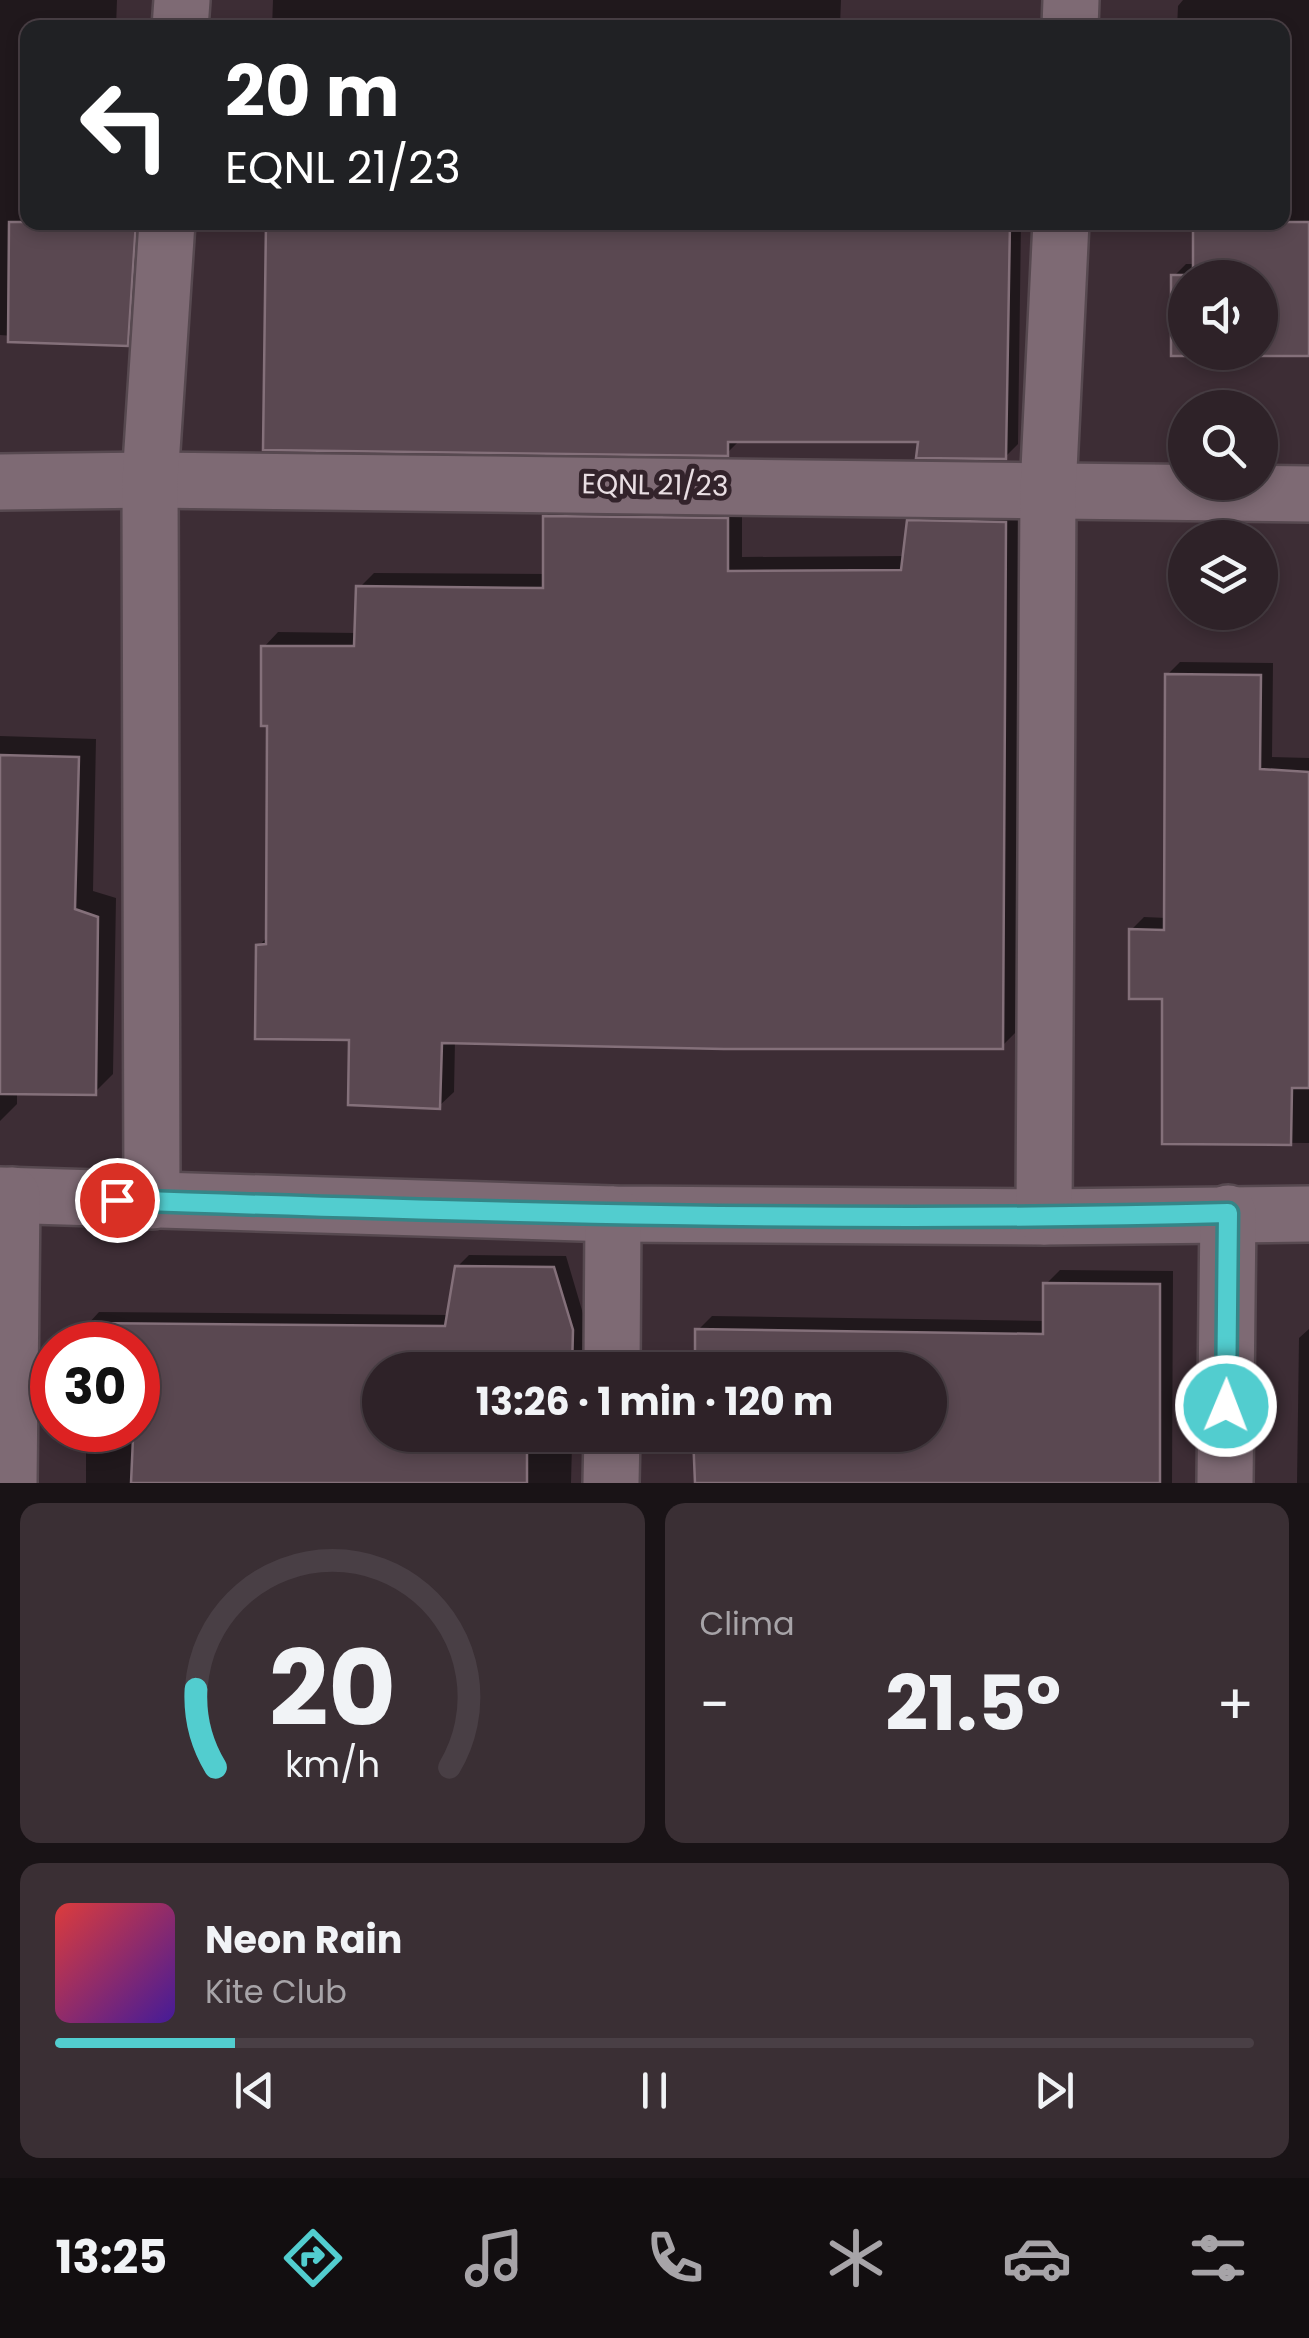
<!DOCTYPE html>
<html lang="pt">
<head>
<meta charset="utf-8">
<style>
  :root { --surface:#2e2228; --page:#3a2f34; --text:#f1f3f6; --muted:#a7a4a8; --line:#493f45; --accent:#52cdcf }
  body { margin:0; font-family:Poppins,sans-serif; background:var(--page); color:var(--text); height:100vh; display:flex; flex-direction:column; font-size:38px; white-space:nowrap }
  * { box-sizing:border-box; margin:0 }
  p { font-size:32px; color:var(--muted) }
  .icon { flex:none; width:55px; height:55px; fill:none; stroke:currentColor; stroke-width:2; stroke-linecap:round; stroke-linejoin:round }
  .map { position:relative; height:1483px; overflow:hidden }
  .details { display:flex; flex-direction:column; gap:20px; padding:20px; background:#191316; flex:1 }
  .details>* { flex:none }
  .guide { position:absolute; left:20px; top:20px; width:1270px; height:210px; border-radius:20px; box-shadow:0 5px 15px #0003,0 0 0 2px var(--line); background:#202124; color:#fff; overflow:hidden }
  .controls { position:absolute; left:1168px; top:260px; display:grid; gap:20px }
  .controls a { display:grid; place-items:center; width:110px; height:110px; border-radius:50%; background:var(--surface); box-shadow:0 5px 15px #0003,0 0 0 2px var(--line); font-size:50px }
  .speed { position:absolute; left:30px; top:1322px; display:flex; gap:20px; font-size:50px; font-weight:700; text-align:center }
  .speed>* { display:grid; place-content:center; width:130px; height:130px; border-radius:50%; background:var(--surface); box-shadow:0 5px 15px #0003,0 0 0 2px var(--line); line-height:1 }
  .speed .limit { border:15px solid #d22; background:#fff; color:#111 }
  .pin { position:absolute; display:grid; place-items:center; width:85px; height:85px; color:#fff; margin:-42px; border:5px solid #fff; border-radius:50%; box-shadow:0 2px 10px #0007 }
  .me { position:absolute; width:110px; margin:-55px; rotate:1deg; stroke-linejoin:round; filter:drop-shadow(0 0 8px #0008) }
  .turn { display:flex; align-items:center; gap:35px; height:210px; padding:0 40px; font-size:45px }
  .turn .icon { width:130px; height:130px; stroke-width:2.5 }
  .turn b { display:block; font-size:70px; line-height:85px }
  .big { font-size:75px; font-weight:700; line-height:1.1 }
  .details .card { flex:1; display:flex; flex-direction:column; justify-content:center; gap:15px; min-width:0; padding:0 35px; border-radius:20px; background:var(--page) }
  .details .dial { align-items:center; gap:0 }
  .dial svg { height:260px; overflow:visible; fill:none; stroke:var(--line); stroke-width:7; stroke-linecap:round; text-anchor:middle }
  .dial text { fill:var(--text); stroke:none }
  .song { display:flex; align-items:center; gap:30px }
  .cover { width:120px; height:120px; border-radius:15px; background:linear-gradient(135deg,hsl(0 70% 55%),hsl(260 70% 35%)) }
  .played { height:10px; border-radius:5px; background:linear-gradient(90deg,var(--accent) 15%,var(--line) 15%) }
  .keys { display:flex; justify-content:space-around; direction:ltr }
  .heat { display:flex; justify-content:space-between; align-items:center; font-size:55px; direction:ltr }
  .details .tiles { flex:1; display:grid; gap:20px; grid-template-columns:1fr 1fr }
  .card:last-child { grid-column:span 2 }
  .trip { position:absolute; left:362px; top:1352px; width:585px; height:100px; border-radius:50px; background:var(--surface); box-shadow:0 5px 15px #0003,0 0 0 2px var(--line); font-weight:700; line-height:100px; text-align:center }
  .menu { display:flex; height:160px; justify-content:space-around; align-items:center; background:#120e10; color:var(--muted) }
  .menu .icon { width:70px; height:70px }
  .menu .current { color:var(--accent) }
  .menu b { font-size:45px; color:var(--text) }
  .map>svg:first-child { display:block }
  .shadow { fill:#0007; fill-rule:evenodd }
  .building { fill:#5a4851; stroke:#84707a; stroke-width:2.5; fill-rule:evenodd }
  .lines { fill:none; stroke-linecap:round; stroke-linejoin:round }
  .minor-casing { stroke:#574950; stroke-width:60 }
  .minor { stroke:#7e6a74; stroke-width:55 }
  .route-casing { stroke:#358587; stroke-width:25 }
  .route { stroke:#52cdcf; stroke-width:18 }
  .labels { text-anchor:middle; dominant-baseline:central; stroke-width:10; stroke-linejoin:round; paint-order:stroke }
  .street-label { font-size:28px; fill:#e9dee3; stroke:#33232b }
</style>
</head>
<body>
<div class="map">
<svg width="1309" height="1483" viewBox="0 0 1309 1483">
  <rect width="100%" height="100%" fill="#3d2d35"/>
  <g class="shadow">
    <polygon points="0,0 117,0 116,28 28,28 28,222 114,257 143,258 138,332 126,344 0,335"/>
    <polygon points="273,0 841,0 840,26 1024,28 272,28"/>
    <path d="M 1183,0 L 1309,0 L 1309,354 L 1174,354 L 1174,276 L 1186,264 L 1196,264 L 1282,222 L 1282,28 L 1177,28 L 1178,6 ZM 1185,278 L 1260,278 L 1260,352 L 1185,352 Z"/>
    <polygon points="269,222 1021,222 1018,444 1005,457 920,439 741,439 727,453"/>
    <polygon points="560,502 742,504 742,557 905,556 910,522 925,507 1020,508 1017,1031 1002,1046 455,1041 454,1092 439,1106 351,1037 259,946 268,936 270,724 264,647 278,632 357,633 359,588 374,573 545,574 545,517"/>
    <polygon points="1180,662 1273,663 1272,757 1309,758 1309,1143 1164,1142 1164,997 1131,930 1144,917 1167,918 1167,675"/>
    <polygon points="0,736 96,739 93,891 116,898 113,1074 95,1092 17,1091 17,1104 0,1121"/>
    <polygon points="469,1255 566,1256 584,1317 583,1370 380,1370 380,1435 580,1435 572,1444 571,1483 86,1483 86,1430 138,1430 138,1345 87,1345 88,1324 99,1312 449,1315 457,1267"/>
    <polygon points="1060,1270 1173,1271 1172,1483 697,1483 697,1435 930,1435 930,1370 698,1370 698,1330 712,1316 1046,1321 1046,1284"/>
    <polygon points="1309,1329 1309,1483 1297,1483 1299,1338"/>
  </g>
  <g class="building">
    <polygon points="9,222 136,222 128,346 8,342"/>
    <polygon points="266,222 1010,222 1006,459 916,458 918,442 728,442 728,456 263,450"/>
    <path d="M 1193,222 L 1309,222 L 1309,356 L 1171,356 L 1171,275 L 1193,275 ZM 1185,278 L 1260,278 L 1260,352 L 1185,352 Z"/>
    <polygon points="543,516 728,518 728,571 901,570 907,520 1006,522 1003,1049 724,1049 442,1043 440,1109 348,1105 349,1040 255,1039 256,945 266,944 267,726 261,726 261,646 354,646 356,586 543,588"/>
    <polygon points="1165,674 1261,675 1260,769 1309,772 1309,1088 1292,1088 1291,1145 1162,1144 1162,999 1129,999 1129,929 1164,930"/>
    <polygon points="0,755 79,757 75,909 98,917 96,1095 0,1094"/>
    <polygon points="455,1266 554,1267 573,1330 572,1370 380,1370 380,1435 572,1435 572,1447 527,1445 527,1483 131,1483 133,1438 84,1441 84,1430 138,1430 138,1345 85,1345 85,1323 445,1326"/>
    <polygon points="1043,1283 1160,1284 1160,1483 695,1483 693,1435 930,1435 930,1370 695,1370 695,1329 1043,1334"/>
  </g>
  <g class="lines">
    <g class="minor-casing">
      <g id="minor">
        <polyline points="180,28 182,0"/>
        <polyline points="1070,28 1071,0"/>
        <polyline points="0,482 150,480 1309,494"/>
        <polyline points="0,1195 613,1214 1044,1217 1309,1214"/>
        <polyline points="152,1201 150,480 167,222"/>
        <polyline points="1044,1217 1048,490 1061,222"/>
        <polyline points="612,1370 613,1214"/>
        <polyline points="9,1483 12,1195"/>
        <polyline points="611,1483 612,1435"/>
        <polyline points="1225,1483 1228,1213"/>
      </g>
    </g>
    <use href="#minor" class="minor"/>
  </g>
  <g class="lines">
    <g class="route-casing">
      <path id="route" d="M 117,1200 C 487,1213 858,1223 1228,1213 L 1226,1406"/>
    </g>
    <use href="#route" class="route"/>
  </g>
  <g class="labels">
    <g class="street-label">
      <text transform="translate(655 485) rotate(1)">EQNL 21/23</text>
    </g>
  </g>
</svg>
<div class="controls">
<a><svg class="icon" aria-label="sound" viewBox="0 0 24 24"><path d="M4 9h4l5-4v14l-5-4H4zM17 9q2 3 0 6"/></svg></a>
<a><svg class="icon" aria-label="search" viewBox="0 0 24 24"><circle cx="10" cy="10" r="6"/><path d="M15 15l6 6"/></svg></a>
<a><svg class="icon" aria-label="layers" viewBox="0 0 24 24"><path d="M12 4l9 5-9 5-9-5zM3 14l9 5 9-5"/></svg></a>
</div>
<div class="speed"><div class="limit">30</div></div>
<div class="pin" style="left:117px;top:1200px;background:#d93025"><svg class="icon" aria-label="arrive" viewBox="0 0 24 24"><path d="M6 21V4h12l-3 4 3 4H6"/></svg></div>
<svg class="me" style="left:1226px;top:1406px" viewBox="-20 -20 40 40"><circle r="17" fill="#52cdcf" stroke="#fff" stroke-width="3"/><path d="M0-11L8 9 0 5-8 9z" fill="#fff"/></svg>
<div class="trip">13:26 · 1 min · 120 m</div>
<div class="guide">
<div class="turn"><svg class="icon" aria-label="left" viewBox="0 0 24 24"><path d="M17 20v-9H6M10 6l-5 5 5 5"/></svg><div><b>20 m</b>EQNL 21/23</div></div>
</div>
</div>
<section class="details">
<div class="tiles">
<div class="card dial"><svg viewBox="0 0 100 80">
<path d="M14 69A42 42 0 1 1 86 69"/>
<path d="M14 69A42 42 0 0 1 8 45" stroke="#52cdcf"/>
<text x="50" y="56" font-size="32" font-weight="700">20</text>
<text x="50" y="72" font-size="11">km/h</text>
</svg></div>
<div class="card"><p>Clima</p>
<div class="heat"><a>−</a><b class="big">21.5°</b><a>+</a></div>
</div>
<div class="card">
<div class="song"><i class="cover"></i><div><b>Neon Rain</b><p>Kite Club</p></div></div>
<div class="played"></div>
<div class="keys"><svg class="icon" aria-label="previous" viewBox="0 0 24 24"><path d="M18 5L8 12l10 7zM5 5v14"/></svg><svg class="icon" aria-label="pause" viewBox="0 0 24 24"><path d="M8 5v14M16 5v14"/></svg><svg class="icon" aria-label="next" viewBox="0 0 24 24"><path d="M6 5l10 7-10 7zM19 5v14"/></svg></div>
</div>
</div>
</section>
<nav class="menu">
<b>13:25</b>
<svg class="icon current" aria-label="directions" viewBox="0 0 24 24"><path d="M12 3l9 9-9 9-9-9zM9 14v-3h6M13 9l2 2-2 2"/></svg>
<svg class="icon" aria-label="music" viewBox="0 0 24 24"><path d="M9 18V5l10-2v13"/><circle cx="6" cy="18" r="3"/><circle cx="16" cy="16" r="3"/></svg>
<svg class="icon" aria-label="phone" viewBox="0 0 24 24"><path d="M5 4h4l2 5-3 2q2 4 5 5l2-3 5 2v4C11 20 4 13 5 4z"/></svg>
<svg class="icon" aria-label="climate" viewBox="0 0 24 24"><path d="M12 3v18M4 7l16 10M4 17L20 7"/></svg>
<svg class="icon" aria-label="car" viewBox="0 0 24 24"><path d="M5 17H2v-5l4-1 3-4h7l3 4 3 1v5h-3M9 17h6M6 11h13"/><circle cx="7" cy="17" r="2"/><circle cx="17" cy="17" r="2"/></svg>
<svg class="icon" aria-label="filters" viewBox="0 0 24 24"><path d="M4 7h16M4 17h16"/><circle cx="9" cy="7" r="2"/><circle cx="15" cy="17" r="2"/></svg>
</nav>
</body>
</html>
